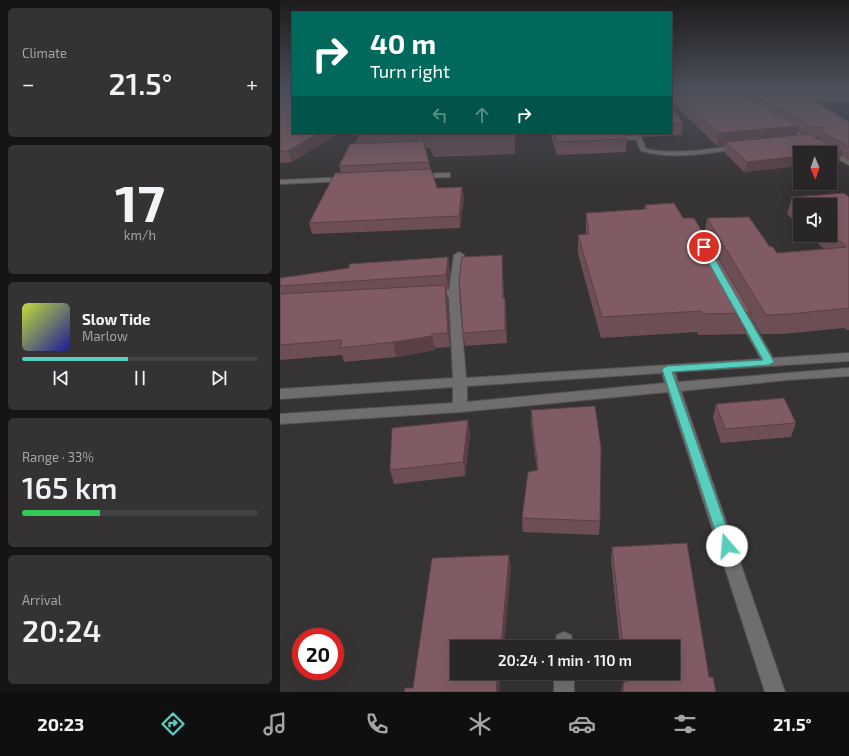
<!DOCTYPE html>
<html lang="en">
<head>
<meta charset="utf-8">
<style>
  :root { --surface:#282627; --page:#343233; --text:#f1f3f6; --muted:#a5a5a7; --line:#444344; --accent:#59cebf }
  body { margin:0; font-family:"Exo 2",sans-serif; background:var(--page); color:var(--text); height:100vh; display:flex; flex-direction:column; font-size:15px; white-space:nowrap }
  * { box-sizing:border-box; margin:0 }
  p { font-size:13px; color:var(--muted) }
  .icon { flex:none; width:22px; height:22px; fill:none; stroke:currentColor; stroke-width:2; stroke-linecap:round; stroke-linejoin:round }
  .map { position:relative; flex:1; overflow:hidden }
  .drawer { display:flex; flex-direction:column; gap:8px; padding:8px; background:#161515; width:280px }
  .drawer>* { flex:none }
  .hud { position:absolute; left:12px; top:12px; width:380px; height:122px; border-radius:0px; box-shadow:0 4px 16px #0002,0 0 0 1px var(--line); background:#00695c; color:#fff; overflow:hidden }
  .needle { width:26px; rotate:178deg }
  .fabs { position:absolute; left:513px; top:146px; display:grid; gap:8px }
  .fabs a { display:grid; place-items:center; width:44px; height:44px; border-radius:0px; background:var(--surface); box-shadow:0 4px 16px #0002,0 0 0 1px var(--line); font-size:20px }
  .speed { position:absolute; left:12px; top:628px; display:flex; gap:8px; font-size:20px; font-weight:700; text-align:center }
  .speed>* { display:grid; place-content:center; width:52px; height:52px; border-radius:50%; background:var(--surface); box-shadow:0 4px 16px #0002,0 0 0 1px var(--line); line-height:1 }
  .speed .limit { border:6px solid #d22; background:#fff; color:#111 }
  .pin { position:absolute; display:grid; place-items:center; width:34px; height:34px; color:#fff; margin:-17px; border:2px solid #fff; border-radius:50%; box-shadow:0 1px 4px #0007 }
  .me { position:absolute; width:44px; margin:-22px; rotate:342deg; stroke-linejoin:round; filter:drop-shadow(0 0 3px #0008) }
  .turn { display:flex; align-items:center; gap:14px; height:84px; padding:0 12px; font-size:18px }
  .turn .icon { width:52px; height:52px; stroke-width:2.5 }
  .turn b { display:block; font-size:28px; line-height:34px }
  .lanes { display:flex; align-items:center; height:38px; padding:0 12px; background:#0003; justify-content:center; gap:20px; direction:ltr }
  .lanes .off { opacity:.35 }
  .big { font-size:30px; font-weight:600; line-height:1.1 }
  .drawer .widget { flex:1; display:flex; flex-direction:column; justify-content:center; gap:6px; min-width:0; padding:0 14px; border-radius:6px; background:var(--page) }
  .drawer .dial { align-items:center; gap:0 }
  .dial b { font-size:52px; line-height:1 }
  .song { display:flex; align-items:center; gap:12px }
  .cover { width:48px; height:48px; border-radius:6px; background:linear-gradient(135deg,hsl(70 70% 55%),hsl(240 70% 35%)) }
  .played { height:4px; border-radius:2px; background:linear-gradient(90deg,var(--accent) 45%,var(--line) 45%) }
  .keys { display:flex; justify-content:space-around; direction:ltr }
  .heat { display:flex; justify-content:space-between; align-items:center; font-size:22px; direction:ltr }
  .charge { height:6px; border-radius:3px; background:linear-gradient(90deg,#34c759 33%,var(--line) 0) }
  .trip { position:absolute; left:170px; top:640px; width:230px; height:40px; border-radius:0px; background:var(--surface); box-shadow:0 4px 16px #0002,0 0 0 1px var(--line); font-weight:600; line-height:40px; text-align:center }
  .tab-bar { display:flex; height:64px; justify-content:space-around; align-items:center; background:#100f10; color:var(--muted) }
  .tab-bar .icon { width:28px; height:28px }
  .tab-bar .on { color:var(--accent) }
  .tab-bar b { font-size:18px; color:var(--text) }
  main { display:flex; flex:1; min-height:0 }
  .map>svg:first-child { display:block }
  .green { fill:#634b51 }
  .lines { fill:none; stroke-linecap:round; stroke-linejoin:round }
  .minor-casing { stroke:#535151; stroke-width:2 }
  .minor { fill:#706d6d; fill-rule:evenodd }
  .wall { fill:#6e4e55; fill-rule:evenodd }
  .shaded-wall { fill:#5a4045 }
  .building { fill:#805b63; stroke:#5a4045 }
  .route { fill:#59cebf; stroke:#3a867c }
</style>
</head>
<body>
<main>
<section class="drawer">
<div class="widget"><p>Climate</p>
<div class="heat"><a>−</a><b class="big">21.5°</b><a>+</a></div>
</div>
<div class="widget dial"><b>17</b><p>km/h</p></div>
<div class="widget">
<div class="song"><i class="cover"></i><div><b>Slow Tide</b><p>Marlow</p></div></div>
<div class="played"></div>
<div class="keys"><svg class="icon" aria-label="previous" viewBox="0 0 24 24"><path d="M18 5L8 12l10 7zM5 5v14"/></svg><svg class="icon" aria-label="pause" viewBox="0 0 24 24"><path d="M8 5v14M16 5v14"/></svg><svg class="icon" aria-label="next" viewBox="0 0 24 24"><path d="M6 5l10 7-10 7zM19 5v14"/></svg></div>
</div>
<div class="widget"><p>Range · 33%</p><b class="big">165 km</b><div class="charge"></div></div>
<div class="widget"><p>Arrival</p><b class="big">20:24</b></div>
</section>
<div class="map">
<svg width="569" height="692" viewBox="0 0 569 692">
  <rect width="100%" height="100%" fill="#363334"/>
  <polygon class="green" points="79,133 235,133 235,154 154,157 150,148 73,149"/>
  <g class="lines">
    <g class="minor-casing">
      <g id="minor">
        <polygon points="447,89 455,89 487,108 482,109"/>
        <polygon points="516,97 569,97 569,101 514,100 513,99"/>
        <polygon points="504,124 569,160 569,165 550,155 550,153 546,153 502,127 501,126"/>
        <path d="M 302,133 L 309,133 L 313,135 L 355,136 L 354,133 L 360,133 L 366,149 C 397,155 429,149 460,145 L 463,147 L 460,149 C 426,153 394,160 361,151 L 356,140 L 311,139 Z"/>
        <polygon points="167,173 170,173 170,177 138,178 134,176 138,174"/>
        <polygon points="67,177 70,177 70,181 0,184 0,180"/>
        <path d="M 179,252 L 184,255 L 179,293 L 186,378 L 481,359 L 454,311 L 460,308 L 466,311 L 493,358 L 569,353 L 569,361 L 395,372 L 398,382 L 569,368 L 569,376 L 507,380 L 401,391 L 505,692 L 485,692 L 388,392 L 180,412 L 0,424 L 0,414 L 173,403 L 173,387 L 0,399 L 0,389 L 173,378 L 169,297 L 151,298 L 146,295 L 151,292 L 169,290 L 174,255 ZM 382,373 L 385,383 L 187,402 L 187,386 Z"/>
        <polygon points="284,632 291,635 294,647 274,647 277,635"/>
        <rect x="274" y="673" width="20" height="19"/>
      </g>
    </g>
    <use href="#minor" class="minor"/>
  </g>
  <g class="wall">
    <polygon points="0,89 12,162 0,163"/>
    <path d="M 391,89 L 569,89 L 569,96 L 524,95 L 569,122 L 569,159 L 561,155 L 559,162 L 550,163 L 550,153 L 520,153 L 520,166 L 464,172 L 444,152 L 445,145 L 437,146 L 391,101 ZM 463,96 L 471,96 L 470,99 ZM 518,130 L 526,134 L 517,135 ZM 534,137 L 540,137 L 540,140 Z"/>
    <polygon points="391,106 403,123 402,135 363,137 361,133 391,133"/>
    <polygon points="270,133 353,133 353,134 344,134 347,139 346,152 277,155"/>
    <polygon points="149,162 150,169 157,188 182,187 184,197 180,228 32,234 29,223 61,172 59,166"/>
    <polygon points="512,197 569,197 569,330 567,330 564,328 503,334 481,334 470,316 466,334 418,335 417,332 321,338 298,254 298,235 306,234 306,213 364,210 365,205 403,218 424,235 427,218 490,247 497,253 544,249 529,235 550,235 550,205 520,205 520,226 507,214"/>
    <polygon points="222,255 224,298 226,311 227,343 185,346 183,333"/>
    <polygon points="168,257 170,271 168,289 166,289 168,299 170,347 155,348 155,350 116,357 64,362 62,355 0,360 0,278"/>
    <polygon points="436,404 516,423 511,437 441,443 433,418"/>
    <polygon points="251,410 320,521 319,535 243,532 242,518 257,470 251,424"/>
    <polygon points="190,434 185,476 114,484 110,470"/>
    <polygon points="332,547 429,677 436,692 341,692 343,682 344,682 343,673 393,673 393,647 340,647 331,560"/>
  </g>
  <g class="shaded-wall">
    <polygon points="519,126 516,138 445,142 445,145 437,146 439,133"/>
    <polygon points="39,133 59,133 12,162 8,151"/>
    <polygon points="562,151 559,162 550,163 550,153"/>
    <polygon points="520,156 520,166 464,172 467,162"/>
    <polygon points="182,187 184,197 180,228 179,216"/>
    <polygon points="222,255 223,267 224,311 223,298"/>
    <polygon points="168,257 170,271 168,289 166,275"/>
    <polygon points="165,285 168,299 170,347 168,333"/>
    <polygon points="225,298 226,311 227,343 225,330"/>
    <polygon points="152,334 155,350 116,357 113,342"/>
    <polygon points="188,420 190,434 185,476 183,462"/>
    <polygon points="229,555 231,568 224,647 221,647"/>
    <polygon points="218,673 221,673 219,692 216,692"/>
  </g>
  <g class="building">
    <polygon points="0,89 13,89 13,133 39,133 8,151 0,151"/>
    <polygon points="391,89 452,89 519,126 439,133"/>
    <polygon points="471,94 523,94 569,122 569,147 542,132 543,128 533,127"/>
    <polygon points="391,106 403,123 391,124"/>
    <polygon points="274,133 343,133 347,139 277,142"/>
    <polygon points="529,134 562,151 548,153 520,153 520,156 467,162 445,142"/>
    <polygon points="143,141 149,162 59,166 70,144"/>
    <polygon points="151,169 157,188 182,187 179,216 29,223 55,173"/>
    <polygon points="564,193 569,197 569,308 509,314 486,315 427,218 469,217 490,247 492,246 497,253 567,247 550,232 550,205 521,205 512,197"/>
    <polygon points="394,203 403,218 414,218 471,313 422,314 421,311 322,317 298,235 309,234 306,213 367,209 365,205"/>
    <polygon points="222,255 223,298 225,298 225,330 183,333 179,280 182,257"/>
    <polygon points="168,257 166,275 0,286 0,278 69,268 69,264"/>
    <polygon points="165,285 168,333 152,334 152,336 113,342 60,348 62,340 0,345 0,294"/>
    <polygon points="504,398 516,423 445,429 436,404"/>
    <polygon points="315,406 321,448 320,521 242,518 248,472 258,470 251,410"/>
    <polygon points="188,420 183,462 110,470 112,428"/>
    <polygon points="407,543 429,677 433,677 436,692 344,692 343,682 347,682 346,673 393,673 393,647 343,647 332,547"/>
    <polygon points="229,555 221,647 177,647 177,673 218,673 216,692 124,692 125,688 133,688 152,558"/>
  </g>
  <linearGradient id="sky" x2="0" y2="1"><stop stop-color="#1e1c1d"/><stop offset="0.48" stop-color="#4c505c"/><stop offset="1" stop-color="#4c505c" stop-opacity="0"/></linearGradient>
  <rect width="569" height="186" fill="url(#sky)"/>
  <polygon class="route" points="424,245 428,247 494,362 489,365 392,372 453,546 451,551 447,552 442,551 440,546 382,369 387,366 483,360 420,247"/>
</svg>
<div class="fabs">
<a><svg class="needle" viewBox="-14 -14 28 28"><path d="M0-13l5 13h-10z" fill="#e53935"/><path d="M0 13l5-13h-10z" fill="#a5a5a7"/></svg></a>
<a><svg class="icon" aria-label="sound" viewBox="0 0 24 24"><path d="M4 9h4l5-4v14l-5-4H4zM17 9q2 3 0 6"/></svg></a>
</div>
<div class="speed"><div class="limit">20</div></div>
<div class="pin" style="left:424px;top:247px;background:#d93025"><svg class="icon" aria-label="arrive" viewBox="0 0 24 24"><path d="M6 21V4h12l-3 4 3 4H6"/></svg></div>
<svg class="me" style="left:447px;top:546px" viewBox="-20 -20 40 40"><circle r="19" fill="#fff"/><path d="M0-13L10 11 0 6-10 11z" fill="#59cebf"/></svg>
<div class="trip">20:24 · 1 min · 110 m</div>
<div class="hud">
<div class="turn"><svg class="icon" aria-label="right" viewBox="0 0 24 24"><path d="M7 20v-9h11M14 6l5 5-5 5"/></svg><div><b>40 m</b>Turn right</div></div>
<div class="lanes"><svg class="icon off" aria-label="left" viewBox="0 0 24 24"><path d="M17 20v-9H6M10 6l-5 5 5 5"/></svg><svg class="icon off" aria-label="ahead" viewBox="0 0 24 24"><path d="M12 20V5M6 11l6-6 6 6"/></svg><svg class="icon" aria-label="right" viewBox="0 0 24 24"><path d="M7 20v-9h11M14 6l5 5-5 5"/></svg></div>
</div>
</div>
</main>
<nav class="tab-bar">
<b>20:23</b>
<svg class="icon on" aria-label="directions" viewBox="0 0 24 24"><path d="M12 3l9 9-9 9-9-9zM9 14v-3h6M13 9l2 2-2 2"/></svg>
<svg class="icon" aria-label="music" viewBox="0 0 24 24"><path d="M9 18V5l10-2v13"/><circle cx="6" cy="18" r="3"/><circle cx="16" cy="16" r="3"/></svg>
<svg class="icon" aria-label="phone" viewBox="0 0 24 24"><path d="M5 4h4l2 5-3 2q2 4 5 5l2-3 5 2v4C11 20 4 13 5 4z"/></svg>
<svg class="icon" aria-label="climate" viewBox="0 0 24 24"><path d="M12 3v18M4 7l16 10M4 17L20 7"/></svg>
<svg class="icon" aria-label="car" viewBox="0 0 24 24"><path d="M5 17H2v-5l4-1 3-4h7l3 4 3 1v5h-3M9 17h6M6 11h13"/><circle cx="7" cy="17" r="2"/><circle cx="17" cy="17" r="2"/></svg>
<svg class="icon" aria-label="filters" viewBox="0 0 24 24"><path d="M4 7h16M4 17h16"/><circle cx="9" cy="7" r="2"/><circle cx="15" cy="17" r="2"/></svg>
<b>21.5°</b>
</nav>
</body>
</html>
